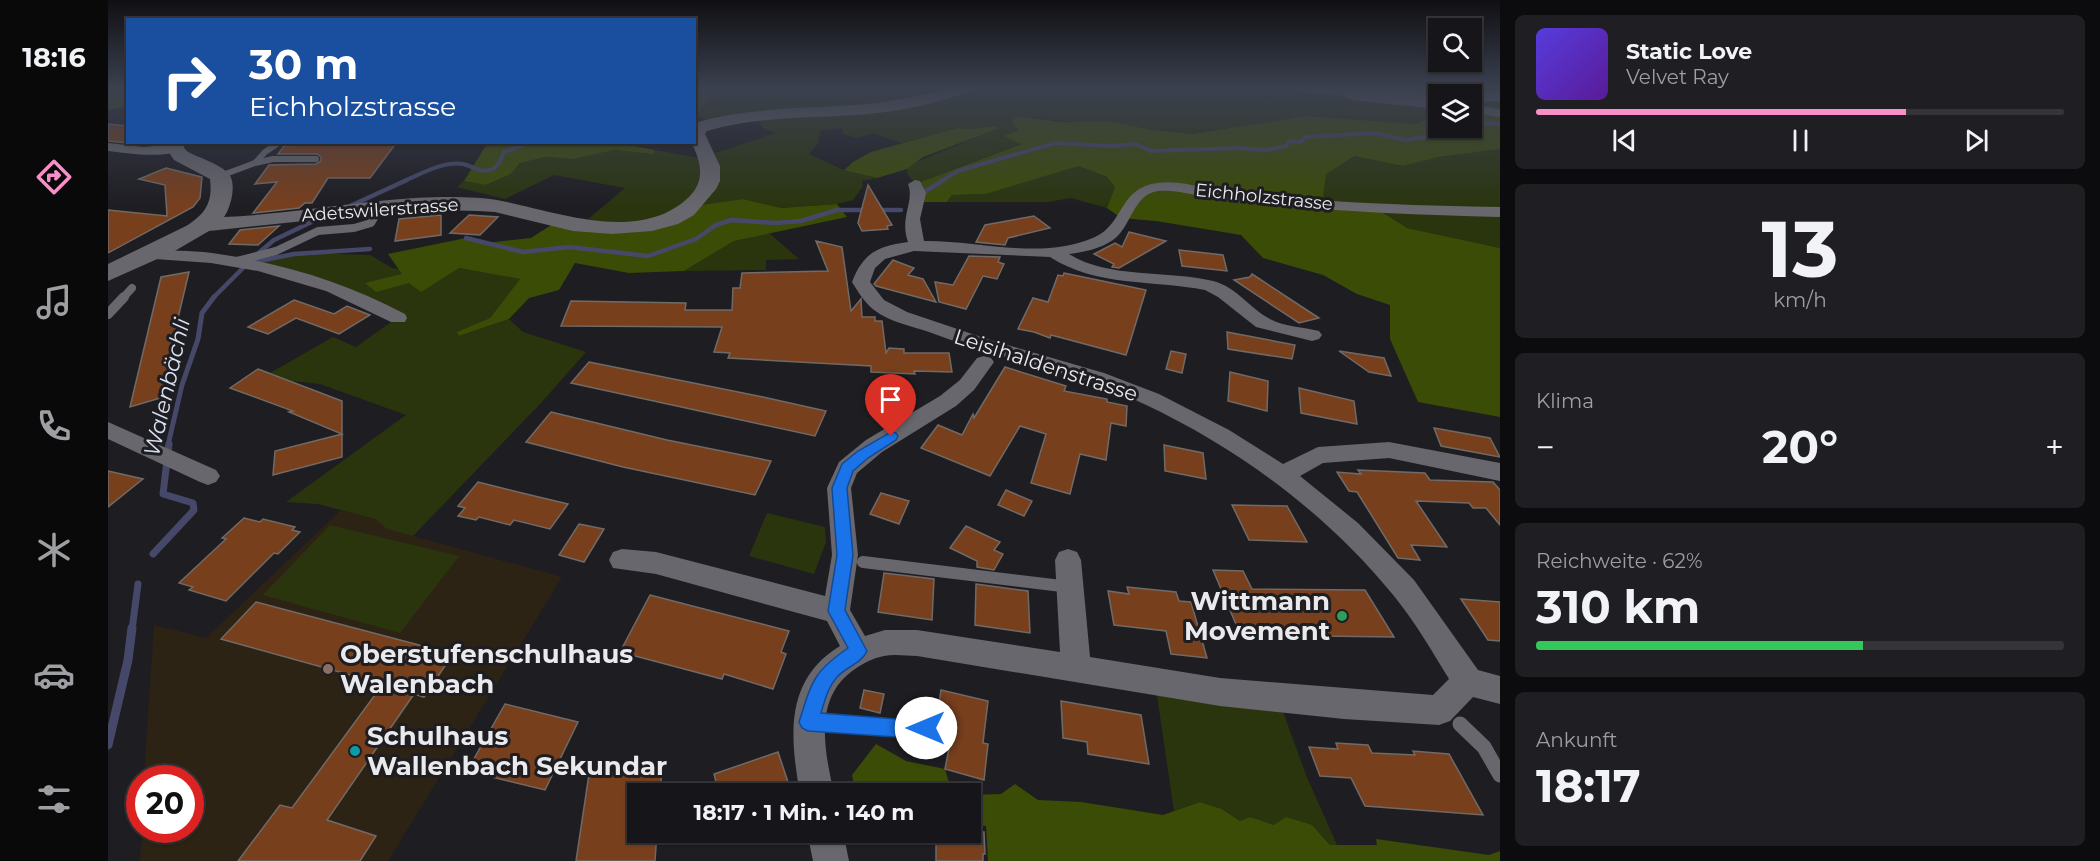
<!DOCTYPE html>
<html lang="de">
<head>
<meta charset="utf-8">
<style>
  :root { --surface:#16161a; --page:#1f1f23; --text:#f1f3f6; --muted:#9e9fa2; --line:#353539; --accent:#f98fc9 }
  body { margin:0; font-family:Montserrat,sans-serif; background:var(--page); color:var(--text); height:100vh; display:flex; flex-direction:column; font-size:22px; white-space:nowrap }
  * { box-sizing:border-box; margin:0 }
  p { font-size:20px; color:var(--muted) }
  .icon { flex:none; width:33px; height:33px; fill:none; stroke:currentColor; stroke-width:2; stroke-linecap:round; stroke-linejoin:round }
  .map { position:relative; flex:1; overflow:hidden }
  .side { display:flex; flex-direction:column; gap:15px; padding:15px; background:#0c0c0e; width:600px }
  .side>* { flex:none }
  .top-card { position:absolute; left:18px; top:18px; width:570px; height:126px; border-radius:0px; box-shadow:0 2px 4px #0004,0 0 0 2px var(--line); background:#1a4fa0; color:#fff; overflow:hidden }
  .tools { position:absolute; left:1320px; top:18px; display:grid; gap:12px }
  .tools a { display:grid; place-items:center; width:54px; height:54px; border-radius:0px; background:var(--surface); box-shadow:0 2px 4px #0004,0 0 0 2px var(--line); font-size:30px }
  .speed { position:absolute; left:18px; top:765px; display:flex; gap:12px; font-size:30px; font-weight:700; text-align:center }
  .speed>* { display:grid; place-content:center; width:78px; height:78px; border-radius:50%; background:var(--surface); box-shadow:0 2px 4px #0004,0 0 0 2px var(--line); line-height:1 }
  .speed .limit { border:9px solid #d22; background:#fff; color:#111 }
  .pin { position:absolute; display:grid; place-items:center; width:51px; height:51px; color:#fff; margin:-62px -26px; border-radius:50% 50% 50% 0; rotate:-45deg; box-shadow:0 0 6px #0007 }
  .pin .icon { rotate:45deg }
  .me { position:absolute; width:66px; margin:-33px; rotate:270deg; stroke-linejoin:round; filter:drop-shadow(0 0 4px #0008) }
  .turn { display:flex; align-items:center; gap:21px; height:126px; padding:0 24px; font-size:27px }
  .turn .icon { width:78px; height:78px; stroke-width:2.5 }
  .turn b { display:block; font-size:42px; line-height:51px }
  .big { font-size:45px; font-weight:700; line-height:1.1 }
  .side .tile { flex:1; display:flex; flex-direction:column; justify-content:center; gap:9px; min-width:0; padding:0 21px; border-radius:9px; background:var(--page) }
  .side .dial { align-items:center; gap:0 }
  .dial b { font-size:78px; line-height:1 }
  .song { display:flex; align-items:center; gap:18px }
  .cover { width:72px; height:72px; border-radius:9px; background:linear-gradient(135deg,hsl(250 70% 55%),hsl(270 70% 35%)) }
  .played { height:6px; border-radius:3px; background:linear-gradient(90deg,var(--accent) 70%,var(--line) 70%) }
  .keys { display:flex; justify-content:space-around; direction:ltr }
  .heat { display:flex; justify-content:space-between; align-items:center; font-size:33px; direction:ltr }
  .charge { height:9px; border-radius:4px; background:linear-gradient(90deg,#34c759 62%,var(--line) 0) }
  .trip { position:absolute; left:519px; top:783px; width:354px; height:60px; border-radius:0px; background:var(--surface); box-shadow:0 2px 4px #0004,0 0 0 2px var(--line); font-weight:700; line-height:60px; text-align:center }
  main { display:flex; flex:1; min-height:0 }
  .dock { display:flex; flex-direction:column; width:108px; justify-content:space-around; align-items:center; background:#09090a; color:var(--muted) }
  .dock .icon { width:42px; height:42px }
  .dock .on { color:var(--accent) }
  .dock b { font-size:27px; color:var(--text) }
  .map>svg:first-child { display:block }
  .education { fill:#2d2314 }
  .green { fill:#2a350e }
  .forest { fill:#3b4c06 }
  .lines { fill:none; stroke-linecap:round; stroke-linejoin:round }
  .stream-far4 { stroke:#464869; stroke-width:4 }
  .stream-far3 { stroke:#464869; stroke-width:4.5 }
  .stream-far2 { stroke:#464869; stroke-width:5 }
  .stream-far1 { stroke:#464869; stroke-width:7 }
  .stream { stroke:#464869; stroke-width:9 }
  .building { fill:#783f1d; stroke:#706a67; stroke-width:1.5 }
  .lane-far4 { stroke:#68676d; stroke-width:6 }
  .lane-far3 { stroke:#68676d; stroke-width:8 }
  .lane-far2 { stroke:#68676d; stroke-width:10 }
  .lane-far1 { stroke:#68676d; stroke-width:12 }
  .lane { stroke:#68676d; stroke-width:15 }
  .street { fill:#68676d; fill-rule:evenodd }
  .secondary { fill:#68676d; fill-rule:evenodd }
  .route { fill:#1a73e8; stroke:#114b97; stroke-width:1.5 }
  .leisure-dot { fill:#2e9e5b; stroke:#1e1d22; stroke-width:2 }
  .education-dot { fill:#8d6e63; stroke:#1e1d22; stroke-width:2 }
  .culture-dot { fill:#0f9aa8; stroke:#1e1d22; stroke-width:2 }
  .labels { text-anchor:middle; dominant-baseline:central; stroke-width:6; stroke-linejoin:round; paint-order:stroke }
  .far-street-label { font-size:18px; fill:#eaeaed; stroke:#1e1d22 }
  .street-label { font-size:21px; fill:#eaeaed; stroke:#1e1d22 }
  .water-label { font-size:22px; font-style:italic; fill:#d9e2f2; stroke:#1e1d22 }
  .near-poi-label { font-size:26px; font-weight:bold; fill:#eaeaed; stroke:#1e1d22; text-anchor:start }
</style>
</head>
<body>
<main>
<nav class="dock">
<b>18:16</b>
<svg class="icon on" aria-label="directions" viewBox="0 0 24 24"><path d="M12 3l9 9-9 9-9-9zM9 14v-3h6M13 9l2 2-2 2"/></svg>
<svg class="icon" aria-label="music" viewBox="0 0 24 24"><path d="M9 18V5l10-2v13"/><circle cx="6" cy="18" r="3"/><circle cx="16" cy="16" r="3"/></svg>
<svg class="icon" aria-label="phone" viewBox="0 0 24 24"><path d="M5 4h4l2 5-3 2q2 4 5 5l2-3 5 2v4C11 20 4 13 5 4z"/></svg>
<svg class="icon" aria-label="climate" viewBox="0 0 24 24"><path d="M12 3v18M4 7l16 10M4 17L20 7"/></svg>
<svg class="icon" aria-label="car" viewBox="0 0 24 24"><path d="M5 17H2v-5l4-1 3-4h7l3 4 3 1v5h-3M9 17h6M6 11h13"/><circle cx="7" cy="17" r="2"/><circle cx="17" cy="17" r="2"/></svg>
<svg class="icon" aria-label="filters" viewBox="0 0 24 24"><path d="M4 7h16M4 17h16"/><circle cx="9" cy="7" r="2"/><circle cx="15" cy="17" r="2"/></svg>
</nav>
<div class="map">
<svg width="1392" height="861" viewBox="0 0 1392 861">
  <rect width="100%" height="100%" fill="#1e1d22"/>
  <polygon class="education" points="233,510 267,519 280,529 454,577 280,861 32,861 34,830 82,830 82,778 36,778 46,625 98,638"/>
  <g class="green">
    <polygon points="604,88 1392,88 1392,113 1364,109 1364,94 1330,94 1330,114 1308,124 1197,116 1085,134 909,116 912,130 897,136 914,143 807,184 800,175 799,169 804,164 891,128 885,126 864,129 849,128 794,143 765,133 750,138 735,134 733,128 712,131 710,143 701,154 736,170 769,178 754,181 755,186 745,200 729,204 672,208 635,199 586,206 551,222 473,225 517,188 446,175 397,199 349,187 356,181 379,185 403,174 412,163 438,157 466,159 506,150 544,154 547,150 602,160 601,155 668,133 655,128 648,117 606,123 588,115 606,94"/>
    <polygon points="1392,149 1392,248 1299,228 1268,208 1214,203 1217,174 1248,156 1295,166 1331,157"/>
    <polygon points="971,166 999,177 1007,187 999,208 963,198 940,202 839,202 844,195 878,194"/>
    <polygon points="661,233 691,259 658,260 658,270 576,271 626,241"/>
    <polygon points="200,253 262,255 284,268 312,272 351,268 412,279 382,318 350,332 351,336 401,319 415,332 478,352 433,403 305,536 279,529 267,519 210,504 178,502 298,415 212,384 184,381 162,373 225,337 248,347 289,318 265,303 145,266 159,259"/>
    <polygon points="659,513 717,527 718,542 706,574 641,556"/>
    <polygon points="222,525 342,554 351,556 292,633 155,595"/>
    <polygon points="1047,682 1170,698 1198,775 1229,845 1222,845 1204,825 1166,825 1142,817 1132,821 1114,809 1092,802 1066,811"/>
  </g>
  <g class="forest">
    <polygon points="0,88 19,88 19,106 0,110"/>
    <polygon points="587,88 604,88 606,93 588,115"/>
    <polygon points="1364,109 1392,113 1392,149 1331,157 1295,166 1247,156 1218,174 1214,203 1268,208 1299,228 1392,248 1392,417 1310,402 1282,339 1282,305 1249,294 1215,275 1155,258 1133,235 1048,221 1013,218 999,208 1007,187 999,177 971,166 878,194 844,195 839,202 808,202 807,184 913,144 896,136 911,130 903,122 909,116 954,122 1004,122 1045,130 1085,134 1197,116 1308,124 1330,114 1330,128 1364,128"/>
    <polygon points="885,126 892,128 815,157 799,169 769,178 736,170 745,162 763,152 849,128 864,129"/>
    <polygon points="520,142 520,145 547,150 545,154 506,150 466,159 438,157 412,163 403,174 378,185 356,181 377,147 387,143"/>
    <polygon points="635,199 673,208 729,204 739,217 626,241 576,271 521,273 467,263 451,290 421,298 401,319 351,336 349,332 382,318 412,279 351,268 313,292 301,283 268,292 257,283 294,274 280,254 358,238 378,243 423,238 448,222 527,227 586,206"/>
    <polygon points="768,744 798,761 837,769 844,793 849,793 786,794 747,789 744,775"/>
    <polygon points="907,784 930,800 973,802 1055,815 1092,802 1114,809 1132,821 1142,817 1166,825 1178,817 1204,825 1222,845 1269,845 1268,839 1381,855 1392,851 1392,861 880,861 878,826 863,824 863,795 893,794"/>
  </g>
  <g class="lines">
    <g class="stream-far4">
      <polyline points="0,91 20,88"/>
      <polyline points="1364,122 1392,124"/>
      <path d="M 296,181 C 313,174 335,161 355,164 C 365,166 371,173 382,170 C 390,168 393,159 396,152 L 423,142"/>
      <polyline points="833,181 850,171 947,143 1002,146 1028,144 1043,151 1131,148 1159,150 1178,146 1181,141 1193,142 1197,137 1265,133 1298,140 1338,133 1340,131 1337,128"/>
    </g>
    <g class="stream-far3">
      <polyline points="816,192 836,180"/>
      <polyline points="242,206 299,180"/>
      <polyline points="358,238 415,252 461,247 540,256 588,239 608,225 623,220 667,223 693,221 729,210 793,210"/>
      <polyline points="148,255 166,240 214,217"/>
      <polyline points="141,263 186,254 262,249"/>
      <polyline points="105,298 139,264"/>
    </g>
    <polyline class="stream-far2" points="60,445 74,385 90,339 94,313 106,297"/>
    <g class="stream-far1">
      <polyline points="45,554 86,510 85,503 55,494 61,444"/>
      <polyline points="24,630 30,584"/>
    </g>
    <polyline class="stream" points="0,745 20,660 24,628"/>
  </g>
  <g class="building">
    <polygon points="0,124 20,126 20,143 0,141"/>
    <polygon points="246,142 289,142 262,178 220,178 204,203 197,203 191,208 145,213 169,182 147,184 161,165 208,164 213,161 213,157 209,154 170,154 176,146"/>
    <polygon points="58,168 94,177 92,198 85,207 0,253 0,210 59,216 57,185 31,179"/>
    <polygon points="760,185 784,225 779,226 780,229 754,231 750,223"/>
    <polygon points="333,215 333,235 287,241 291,219"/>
    <polygon points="361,215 390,217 372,235 342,233"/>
    <polygon points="926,216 942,228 900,238 897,245 868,242 877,225"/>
    <polygon points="171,226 150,245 121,244 132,230"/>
    <polygon points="1021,232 1058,241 1011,268 1004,267 1006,264 986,254 1007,243 1014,247"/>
    <polygon points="708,241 734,247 743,311 753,299 754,317 767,317 767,321 774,321 778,353 781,348 796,349 796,353 841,353 844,372 806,371 807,374 763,372 763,366 620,358 622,353 606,352 614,327 453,326 463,301 578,303 577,310 624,310 625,288 632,288 634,273 720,271"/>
    <polygon points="1071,250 1115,255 1119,271 1074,266"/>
    <polygon points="861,256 892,257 890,262 896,264 889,279 875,276 858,309 831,302 827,282 845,285"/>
    <polygon points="785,260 806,268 800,275 815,279 828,302 768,286 766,284"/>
    <polygon points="81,272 65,339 69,338 66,355 61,356 56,397 22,407 53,277"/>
    <polygon points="956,273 1038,290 1018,355 943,335 942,338 926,332 910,329 925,298 940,302 950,275 955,276"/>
    <polygon points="1144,274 1188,303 1211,318 1191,323 1126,280 1142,277"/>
    <polygon points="186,300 226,314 239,306 262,315 231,334 188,318 160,334 140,327"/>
    <polygon points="1119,332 1187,345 1184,359 1120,349"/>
    <polygon points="1063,351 1078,354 1074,373 1058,369"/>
    <polygon points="1231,351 1276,358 1283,376 1261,372"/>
    <polygon points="481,362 655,397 718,411 707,436 463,383"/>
    <polygon points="897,367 958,386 956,391 999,399 999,402 1019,406 1018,426 1003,423 998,460 972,454 962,494 923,483 938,434 912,426 882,476 813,448 830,425 854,435 865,414 866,418"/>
    <polygon points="150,369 234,401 234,457 165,475 167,451 234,434 181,412 185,411 122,388"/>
    <polygon points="1122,372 1160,381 1159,411 1120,401"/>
    <polygon points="1191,388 1246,401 1249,424 1193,413"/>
    <polygon points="443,412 559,440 663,461 647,495 515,467 418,442"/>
    <polygon points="1326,428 1382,438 1392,457 1333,446"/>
    <polygon points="1056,445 1095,453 1098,479 1057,471"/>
    <polygon points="1250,470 1317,473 1322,480 1385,482 1392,490 1392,525 1378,508 1365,508 1361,503 1308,501 1339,547 1303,545 1312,560 1290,558 1249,492 1241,491 1229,472 1253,474"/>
    <polygon points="0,471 35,479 0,507"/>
    <polygon points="370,482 414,493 460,504 442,529 406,520 402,525 371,517 368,520 350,516 357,508 350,506"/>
    <polygon points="898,490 924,501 916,516 890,505"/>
    <polygon points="773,493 801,501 791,524 762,514"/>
    <polygon points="1124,505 1179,506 1199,542 1141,540"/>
    <polygon points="136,518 152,522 155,519 187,527 184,530 192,532 170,554 166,553 118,601 81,590 85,587 71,583 118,539 114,538"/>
    <polygon points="471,524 496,529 476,562 451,555"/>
    <polygon points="858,526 892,542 886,550 895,554 886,570 869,567 869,561 842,548"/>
    <polygon points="1105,570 1135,571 1144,589 1257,590 1286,637 1210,636 1207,631 1130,629"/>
    <polygon points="776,573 826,579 824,620 770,612"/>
    <polygon points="868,584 920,591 922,633 867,625"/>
    <polygon points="1019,587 1068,592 1071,601 1083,602 1099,658 1063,654 1058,631 1006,625 1000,591 1021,594"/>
    <polygon points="542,595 681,631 673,652 678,654 665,689 616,674 614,679 512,652"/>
    <polygon points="1353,599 1392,602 1392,641 1380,640"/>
    <polygon points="148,602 345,654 316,697 306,694 219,820 268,836 252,861 130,861 172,805 184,808 275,684 113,639"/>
    <polygon points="756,690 776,694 772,713 752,708"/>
    <polygon points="833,690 880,701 875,743 880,744 876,780 837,769 845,727 844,722 840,719 829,718"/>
    <polygon points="953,701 1033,715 1041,764 980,754 979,742 955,738"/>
    <polygon points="397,704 470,722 437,790 359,771"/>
    <polygon points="1228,743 1260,745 1264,753 1307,755 1305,751 1341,754 1375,815 1257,806 1243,778 1212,776 1201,747 1230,749"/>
    <polygon points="670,752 684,794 611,794 606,774"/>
    <polygon points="554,769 552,794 530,794 530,832 549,832 547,861 468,861 481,774"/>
    <polygon points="828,832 876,832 877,854 875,854 875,861 828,861"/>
  </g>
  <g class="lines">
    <g class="lane-far4">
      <polyline points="147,163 165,159 208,159"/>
      <polyline points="112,176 147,163 157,152 172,142"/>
    </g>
    <g class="lane-far3">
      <polyline points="125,262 168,251 210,231 246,228 263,223 266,218 258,208"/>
      <polyline points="15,298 24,288"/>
    </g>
    <polyline class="lane-far2" points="0,314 16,297"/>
    <polyline class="lane-far1" points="755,562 962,587"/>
    <g class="lane">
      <polyline points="704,722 802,729 835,727"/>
      <polyline points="1352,724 1376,747 1392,775"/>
    </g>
    <g class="street">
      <polygon points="1232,88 1247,93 1330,101 1330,109 1245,100 1227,93 1227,89"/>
      <polygon points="1364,105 1392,109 1392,117 1364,113"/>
      <path d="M 0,143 L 36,147 L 67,144 L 74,148 C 61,160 18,153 0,151 Z"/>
      <path d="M 807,180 L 812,181 L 818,193 L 812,219 L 816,241 C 870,240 934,261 987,237 C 1016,224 1011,188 1049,183 C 1068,180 1088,186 1107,190 C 1123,193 1140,194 1156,196 C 1235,203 1313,206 1392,207 L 1392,217 C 1313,215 1233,212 1154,204 C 1139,203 1123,202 1108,199 C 1089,196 1069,189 1050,191 C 1025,194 1023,228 1005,240 C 992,249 976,252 961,254 C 1000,279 1061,270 1105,281 C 1129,287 1141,308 1162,319 C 1177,327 1195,327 1211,331 L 1214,335 L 1211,339 L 1204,341 L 1148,327 L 1110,297 L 1097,290 C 1046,280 988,287 942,257 L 806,251 L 777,259 L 767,268 L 762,282 L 776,300 L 799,312 L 882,340 L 996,373 L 1051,394 L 1121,430 L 1175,464 L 1210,447 L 1281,442 L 1392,463 L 1392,481 L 1281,458 L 1215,463 L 1192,476 L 1250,523 L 1306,580 L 1370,670 L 1392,676 L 1392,704 L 1365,697 L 1342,721 L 1331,725 L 1236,719 L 1112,706 L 809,656 C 799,656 787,654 776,656 C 765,658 756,663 747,669 C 704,698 717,751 726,794 L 692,794 C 682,737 676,680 732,646 L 719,621 L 548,574 L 505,568 L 501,560 L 505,552 L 514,549 L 548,552 L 717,596 L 724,555 L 719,488 L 731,462 L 758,440 L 832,396 L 852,380 L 869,358 L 876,356 L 883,358 L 886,362 L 866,390 L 848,406 L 774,452 L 749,473 L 743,488 L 750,555 L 742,610 L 757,636 L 777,630 L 809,630 L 952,652 L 947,560 L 951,552 L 960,549 L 969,552 L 973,560 L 982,657 L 1112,678 L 1325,695 L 1341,679 C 1324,651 1307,622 1286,596 C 1219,514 1132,449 1036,404 C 968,372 892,359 821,332 C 803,326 782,322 766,310 C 757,303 750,292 744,282 C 755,253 770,246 800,242 C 791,217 807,201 800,184 Z"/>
      <path d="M 39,249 C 60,251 82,250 104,253 C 171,262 237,282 297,314 L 299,318 L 297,322 L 283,322 L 218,291 L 150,271 L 103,263 L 33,258 L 31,254 Z"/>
      <polygon points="0,422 108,470 112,476 108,482 100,485 92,482 0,439"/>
      <polygon points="699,832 735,832 741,861 705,861"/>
    </g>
    <g class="secondary">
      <path d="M 842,88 L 867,88 L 865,91 C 831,102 796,111 760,114 C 707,119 651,115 599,131 L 597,134 L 612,166 L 612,181 L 608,189 L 586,215 L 570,224 L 544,231 L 504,234 L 465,231 L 387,212 L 370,211 L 327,210 L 262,214 L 101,231 L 65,252 L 0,281 L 0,264 L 78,226 C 97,214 105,203 102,179 L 66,160 L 58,148 L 59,142 L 77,142 L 76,148 L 80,152 C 92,158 109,163 119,172 C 130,181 123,207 116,217 C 189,214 261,198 334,197 C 352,197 371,197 389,200 C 447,211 531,245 581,197 C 598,180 593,161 583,142 L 586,142 L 586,123 C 644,106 702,109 761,104 C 788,101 815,95 842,88 Z"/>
      <polygon points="1191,88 1277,88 1330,91 1337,94 1330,94 1330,101 1199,93"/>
      <polygon points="1392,91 1392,101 1364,102 1364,94 1357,94 1364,92"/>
    </g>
  </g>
  <linearGradient id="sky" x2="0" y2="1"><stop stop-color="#101013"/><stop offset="0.42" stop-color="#3b404f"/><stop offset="1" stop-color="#3b404f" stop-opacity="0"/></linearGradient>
  <rect width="1392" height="208" fill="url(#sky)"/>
  <path class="route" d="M 783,432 L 788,433 L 790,436 L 788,440 L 760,458 L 745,471 L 739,488 L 745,555 L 737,610 L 759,651 C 754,663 738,667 729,677 C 720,687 717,700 713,713 L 802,720 L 818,718 L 825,721 L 828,728 L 825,734 L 802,738 L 700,731 L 694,728 L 691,722 C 704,682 704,673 740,648 L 720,611 L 729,555 L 724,488 L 734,464 L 750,451 Z"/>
  <circle class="leisure-dot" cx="1234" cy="616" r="6"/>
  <circle class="education-dot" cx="220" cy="669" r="6"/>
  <circle class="culture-dot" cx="247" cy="751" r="6"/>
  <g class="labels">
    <g class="far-street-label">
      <text transform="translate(1156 197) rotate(6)">Eichholzstrasse</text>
      <text transform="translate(272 210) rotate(-4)">Adetswilerstrasse</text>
    </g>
    <g class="street-label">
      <text transform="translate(938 365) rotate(18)">Leisihaldenstrasse</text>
    </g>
    <g class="water-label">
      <text transform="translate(59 387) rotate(-77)">Walenbächli</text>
    </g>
    <g class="near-poi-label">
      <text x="1222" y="601" text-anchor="end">Wittmann<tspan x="1222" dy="30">Movement</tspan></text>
      <text x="232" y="654">Oberstufenschulhaus<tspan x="232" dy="30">Walenbach</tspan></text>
      <text x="259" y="736">Schulhaus<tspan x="259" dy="30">Wallenbach Sekundar</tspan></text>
    </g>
  </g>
</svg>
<div class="tools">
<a><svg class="icon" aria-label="search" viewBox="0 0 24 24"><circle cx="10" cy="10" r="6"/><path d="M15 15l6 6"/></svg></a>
<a><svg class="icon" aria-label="layers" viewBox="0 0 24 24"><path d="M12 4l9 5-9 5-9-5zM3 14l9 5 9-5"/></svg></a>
</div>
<div class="speed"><div class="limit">20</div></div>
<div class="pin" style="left:783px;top:436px;background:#d93025"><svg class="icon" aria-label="arrive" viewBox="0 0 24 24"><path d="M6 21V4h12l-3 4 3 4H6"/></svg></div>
<svg class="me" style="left:818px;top:728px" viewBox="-20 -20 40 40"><circle r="19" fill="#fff"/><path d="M0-13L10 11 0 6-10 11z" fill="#1a73e8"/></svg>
<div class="trip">18:17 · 1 Min. · 140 m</div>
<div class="top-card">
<div class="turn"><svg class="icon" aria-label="right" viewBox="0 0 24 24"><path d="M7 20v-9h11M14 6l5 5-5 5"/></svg><div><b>30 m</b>Eichholzstrasse</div></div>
</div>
</div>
<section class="side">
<div class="tile">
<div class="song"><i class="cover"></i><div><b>Static Love</b><p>Velvet Ray</p></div></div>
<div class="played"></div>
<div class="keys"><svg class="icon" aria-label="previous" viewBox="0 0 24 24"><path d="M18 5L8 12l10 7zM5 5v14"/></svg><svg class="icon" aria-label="pause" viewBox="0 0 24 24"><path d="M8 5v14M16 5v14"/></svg><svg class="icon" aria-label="next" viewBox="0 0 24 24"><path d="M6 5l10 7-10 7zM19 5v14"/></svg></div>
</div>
<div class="tile dial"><b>13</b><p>km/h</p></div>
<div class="tile"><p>Klima</p>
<div class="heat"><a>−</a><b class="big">20°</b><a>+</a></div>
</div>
<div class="tile"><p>Reichweite · 62%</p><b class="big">310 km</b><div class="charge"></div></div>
<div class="tile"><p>Ankunft</p><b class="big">18:17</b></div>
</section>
</main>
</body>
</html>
